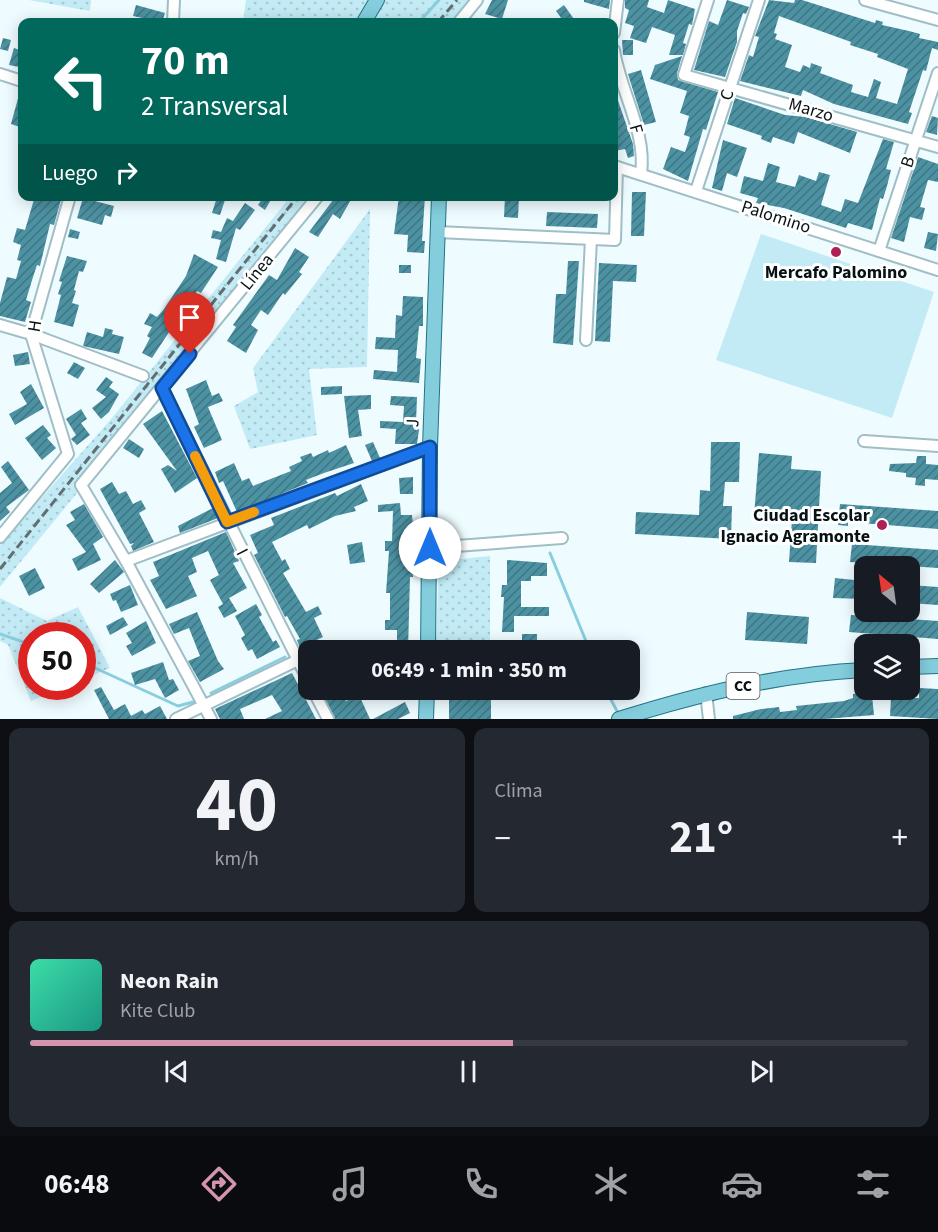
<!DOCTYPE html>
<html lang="es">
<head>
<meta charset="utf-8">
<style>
  :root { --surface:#171b24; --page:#242831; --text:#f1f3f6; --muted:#9ea1a6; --line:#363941; --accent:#d394ae }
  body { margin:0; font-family:"Source Sans 3",sans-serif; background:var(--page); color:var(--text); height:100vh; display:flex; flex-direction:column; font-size:22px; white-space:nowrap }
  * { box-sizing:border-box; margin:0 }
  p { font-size:20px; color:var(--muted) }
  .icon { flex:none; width:33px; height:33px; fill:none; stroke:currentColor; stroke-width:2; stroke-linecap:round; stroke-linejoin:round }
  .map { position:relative; height:719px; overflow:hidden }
  .details { display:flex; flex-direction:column; gap:9px; padding:9px; background:#0d0f14; flex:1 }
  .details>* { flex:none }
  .hud { position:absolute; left:18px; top:18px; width:600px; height:183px; border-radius:12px; box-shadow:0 3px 15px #0003; background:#00695c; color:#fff; overflow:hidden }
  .needle { width:39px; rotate:331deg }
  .buttons { position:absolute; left:854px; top:556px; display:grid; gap:12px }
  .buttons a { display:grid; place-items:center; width:66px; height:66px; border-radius:12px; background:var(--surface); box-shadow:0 3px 15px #0003; font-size:30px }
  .speed { position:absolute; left:18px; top:622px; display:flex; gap:12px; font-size:30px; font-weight:700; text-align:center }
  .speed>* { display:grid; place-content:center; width:78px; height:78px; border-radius:50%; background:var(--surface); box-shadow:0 3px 15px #0003; line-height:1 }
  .speed .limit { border:9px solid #d22; background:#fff; color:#111 }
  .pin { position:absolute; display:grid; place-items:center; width:51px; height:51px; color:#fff; margin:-62px -26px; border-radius:50% 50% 50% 0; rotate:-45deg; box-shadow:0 0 6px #0007 }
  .pin .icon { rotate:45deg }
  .me { position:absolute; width:66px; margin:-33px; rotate:0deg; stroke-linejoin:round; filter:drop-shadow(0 0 4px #0008) }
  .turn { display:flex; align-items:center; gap:21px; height:126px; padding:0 24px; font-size:27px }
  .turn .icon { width:78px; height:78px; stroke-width:2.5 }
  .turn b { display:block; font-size:42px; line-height:51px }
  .then { display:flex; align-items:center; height:57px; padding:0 24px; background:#0003; gap:12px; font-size:22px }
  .big { font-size:45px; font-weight:700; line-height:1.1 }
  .details .widget { flex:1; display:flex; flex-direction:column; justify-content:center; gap:9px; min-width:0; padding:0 21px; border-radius:12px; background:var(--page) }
  .details .dial { align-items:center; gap:0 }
  .dial b { font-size:78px; line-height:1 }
  .song { display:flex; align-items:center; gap:18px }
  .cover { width:72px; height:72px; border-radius:9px; background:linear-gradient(135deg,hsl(160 70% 55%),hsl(170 70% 35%)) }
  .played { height:6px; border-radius:3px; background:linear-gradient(90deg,var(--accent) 55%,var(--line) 55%) }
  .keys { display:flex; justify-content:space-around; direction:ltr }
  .heat { display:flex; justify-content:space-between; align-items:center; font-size:33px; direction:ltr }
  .details .tiles { flex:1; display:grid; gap:9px; grid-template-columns:1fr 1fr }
  .widget:last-child { grid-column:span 2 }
  .trip { position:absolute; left:298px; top:640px; width:342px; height:60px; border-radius:12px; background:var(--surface); box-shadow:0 3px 15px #0003; font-weight:700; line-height:60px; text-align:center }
  .dock { display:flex; height:96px; justify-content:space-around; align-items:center; background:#090b0e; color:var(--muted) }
  .dock .icon { width:42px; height:42px }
  .dock .selected { color:var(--accent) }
  .dock b { font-size:27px; color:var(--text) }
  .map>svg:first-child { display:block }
  .grass { fill:url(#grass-dots) }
  .pitch { fill:#c2ebf5 }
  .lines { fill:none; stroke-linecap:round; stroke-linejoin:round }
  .stream { stroke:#89cedf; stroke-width:3 }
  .building { fill:url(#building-hatch); fill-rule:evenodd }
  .minor-casing { stroke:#a0bec6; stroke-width:14 }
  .major-casing { stroke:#227586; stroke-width:16 }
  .minor { stroke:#fff; stroke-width:10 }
  .major { stroke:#83cddc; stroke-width:14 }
  .rail { stroke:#626e71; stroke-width:3; stroke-dasharray:9 4.5; stroke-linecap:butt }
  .route-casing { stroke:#114b97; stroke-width:15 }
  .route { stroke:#1a73e8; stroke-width:10 }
  .slow { stroke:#f59e0b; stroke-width:10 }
  .poi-dot { fill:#af2056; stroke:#fff; stroke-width:2 }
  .labels { text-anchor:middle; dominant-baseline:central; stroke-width:6; stroke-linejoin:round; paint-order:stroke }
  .shield { fill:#fff; stroke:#51595a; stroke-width:1.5 }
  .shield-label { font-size:16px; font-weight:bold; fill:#071214 }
  .street-label { font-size:18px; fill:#071214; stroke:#fff }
  .poi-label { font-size:18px; font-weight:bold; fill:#071214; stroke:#fff }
</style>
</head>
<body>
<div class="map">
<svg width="938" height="719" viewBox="0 0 938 719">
  <defs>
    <pattern id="grass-dots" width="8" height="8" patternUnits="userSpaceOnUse" patternTransform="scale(1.5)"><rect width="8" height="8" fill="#c2ebf5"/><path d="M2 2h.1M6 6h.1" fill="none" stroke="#a5c8d1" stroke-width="1.8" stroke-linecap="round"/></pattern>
    <pattern id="building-hatch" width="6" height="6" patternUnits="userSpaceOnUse" patternTransform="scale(1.5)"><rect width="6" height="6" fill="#4d92a2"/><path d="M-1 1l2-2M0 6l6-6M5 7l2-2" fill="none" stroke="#3e7683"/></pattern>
  </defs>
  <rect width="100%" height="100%" fill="#effcff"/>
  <g class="grass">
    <polygon points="29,0 91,0 90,11"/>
    <polygon points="246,0 476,0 458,22 243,22"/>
    <polygon points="290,197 320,197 0,587 0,545 112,418"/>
    <polygon points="370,209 367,367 309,369 317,435 250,449 234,406 258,392 253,368"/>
    <polygon points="490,556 490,645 436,645 439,561"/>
    <polygon points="0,598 47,621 78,607 110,668 83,679 82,636 32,636 32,687 64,687 31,701 8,645 0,641"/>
  </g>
  <polygon class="pitch" points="761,234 934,292 892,418 716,360"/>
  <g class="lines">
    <g class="stream">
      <polyline points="419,22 439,0"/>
      <polyline points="550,553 590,651"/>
      <polyline points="0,634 32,645"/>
      <polyline points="303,652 320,648 355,648 358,651"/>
      <polyline points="82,662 178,706 193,702"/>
      <polyline points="606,690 619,715"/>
      <polyline points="211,693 285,657"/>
    </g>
  </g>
  <g class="building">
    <polygon points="492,0 508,0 502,19 485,14"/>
    <polygon points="584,0 610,0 609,9 584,2"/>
    <polygon points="625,0 649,0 647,7 664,13 668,0 695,9 692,25 689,24 683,43 686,44 683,55 669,55 675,35 652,27 646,43 630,38 634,26 625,23 629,10 625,8"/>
    <polygon points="727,0 749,7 746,14 743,13 737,31 737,42 725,77 694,70 709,21 718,25"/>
    <path d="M 769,0 L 794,3 L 795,0 L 802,0 L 875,23 L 876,20 L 883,22 L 882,25 L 909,31 L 920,34 L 919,38 L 938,42 L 938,50 L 932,48 L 926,71 L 923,70 L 909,112 L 912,113 L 908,124 L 834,104 L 803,90 L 801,96 L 740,81 L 749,55 L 753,57 L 759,37 L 755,36 ZM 779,16 L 851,42 L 850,45 L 878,54 L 877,57 L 908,69 L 897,104 L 876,98 L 881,82 L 874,79 L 868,97 L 851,92 L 853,85 L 820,73 L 822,67 L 811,63 L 810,68 L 803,65 L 800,72 L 785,67 L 792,45 L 775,39 L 777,34 L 774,33 Z"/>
    <polygon points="136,5 165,13 162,22 133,16"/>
    <polygon points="564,5 576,22 564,22 556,11"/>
    <polygon points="3,38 11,40 8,51 0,49"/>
    <polygon points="622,40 633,40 633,55 623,55"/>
    <polygon points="14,48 22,51 19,67 9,65"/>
    <polygon points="682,56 677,73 678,80 718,92 706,130 703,129 688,181 663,169 671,147 685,152 690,137 684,135 689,116 680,113 687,91 650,79 655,65"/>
    <polygon points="641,70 656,122 644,125 628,74"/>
    <polygon points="20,91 22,92 22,118 20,127 11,124"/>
    <polygon points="615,92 633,144 634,156 628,158 625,149 614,151"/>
    <polygon points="735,98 785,115 806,117 857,132 850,153 798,132 794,144 773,137 771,143 761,139 762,136 727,124"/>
    <polygon points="932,116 938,118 937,135 926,132"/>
    <polygon points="883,139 894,142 886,169 891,170 887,186 883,199 880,198 872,230 848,223 846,228 784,208 756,203 758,198 740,193 744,176 763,181 768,163 780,167 776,182 795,187 799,175 816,181 819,172 830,175 821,205 841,212 845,199 858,203"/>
    <polygon points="723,140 747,148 737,177 727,173 722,191 712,188"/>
    <polygon points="918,157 938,164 938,182 928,180 920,207 925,208 922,220 910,217 904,242 891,238"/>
    <polygon points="632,192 646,192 644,236 631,236"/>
    <polygon points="35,196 62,196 54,225 50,224 40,266 37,265 33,277 26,300 31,302 25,322 0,316 0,303 7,277 16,279 21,261 17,260 21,245 13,242 17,228 25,230"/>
    <polygon points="264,196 273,196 265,210 258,205"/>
    <polygon points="336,196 353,196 340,219 333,214 318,237 309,232"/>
    <polygon points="399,196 425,196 422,241 425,241 424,253 407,252 408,235 394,234"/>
    <polygon points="505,196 519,196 518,218 504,217"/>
    <polygon points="217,197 225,200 220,215 212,213"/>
    <polygon points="83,198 114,206 111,217 105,215 102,225 77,218"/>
    <polygon points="245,203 255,210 240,230 236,228 226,262 216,259 221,240 211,238 213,230 221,232 227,218 233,221"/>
    <polygon points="547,212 598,214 597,228 546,226"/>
    <polygon points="70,229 80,232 78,239 68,237"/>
    <polygon points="928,232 938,234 936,251 924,248"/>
    <polygon points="295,248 309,257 299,272 302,274 285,295 283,293 268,315 261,310 251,325 258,330 246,353 227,341 236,327 233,325 269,275 277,280"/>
    <polygon points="194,254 218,267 201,293 197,291 183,316 177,324 175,323 152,358 142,353 150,338 147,336 152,327 144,324 150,313 157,317 164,309 186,276"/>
    <polygon points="67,256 87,261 83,272 79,271 74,290 76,291 72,303 79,305 73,327 54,322 61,295 58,294 62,282 59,281"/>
    <polygon points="568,261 579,261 573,345 553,343 556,294 566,294"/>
    <polygon points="599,263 637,265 636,282 613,281 610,342 595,341"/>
    <rect x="399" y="265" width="12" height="8"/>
    <polygon points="403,296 423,297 423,326 419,326 416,358 421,359 419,383 373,379 374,370 397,372 398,350 375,349 376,337 395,338 396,315 402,316"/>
    <polygon points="105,328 113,330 112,334 124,337 119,354 83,346 87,332 103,337"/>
    <polygon points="28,352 30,364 15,366 13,355"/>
    <polygon points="74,362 85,368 78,379 67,373"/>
    <polygon points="106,377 113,382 109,387 119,394 109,412 101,419 92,408 106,397 96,390"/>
    <polygon points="206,380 212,396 219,393 223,401 208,407 222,440 204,448 194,427 199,424 186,389"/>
    <polygon points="31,384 44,408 15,425 9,414 27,404 20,392"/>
    <polygon points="342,386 342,394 321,395 321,387"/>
    <polygon points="371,395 371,409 358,410 362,436 349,438 344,396"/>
    <polygon points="391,396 417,397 416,423 420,423 417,444 395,444 396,429 380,428 380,421 403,422 404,406 390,405"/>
    <polygon points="81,409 87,419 81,423 90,435 77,445 71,439 76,435 66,419"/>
    <polygon points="162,411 197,478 175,493 161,469 168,465 177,471 143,424"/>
    <polygon points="43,425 51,435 47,438 56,448 42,460 25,438"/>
    <polygon points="129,439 144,449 139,458 123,448"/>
    <polygon points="373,442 380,458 372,461 365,445"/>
    <polygon points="711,442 740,442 739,482 725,482 723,506 732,506 731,539 635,534 636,512 699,515 700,490 710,491"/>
    <polygon points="346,445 354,463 324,473 306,480 308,483 237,512 223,481 219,483 215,472 234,463 242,481 249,478 253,486 291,471 289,467 302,461 300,457 311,453 313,457 328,450 329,453"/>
    <polygon points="759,453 792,456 791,469 821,471 816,563 789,562 792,519 754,516"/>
    <polygon points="917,456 926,456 926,464 938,465 938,480 925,479 925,486 915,485 916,478 906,477 906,473 889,471 890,464 916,463"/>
    <polygon points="8,461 29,490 6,507 10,512 0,521 0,493 12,483 1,467"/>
    <polygon points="413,477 413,494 400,494 399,478"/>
    <polygon points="112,482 119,494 126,491 133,504 141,500 146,509 139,513 154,542 133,551 131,546 134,543 130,544 100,489"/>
    <polygon points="361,484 368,501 354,507 356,511 335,516 309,529 307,525 272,542 282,561 285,559 290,569 283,573 306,612 318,606 322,614 314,618 323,637 300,648 297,640 300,639 287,616 285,617 254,555 258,553 250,535 274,525 271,518 335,493 337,496"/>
    <polygon points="400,503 401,515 412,515 415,541 415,552 412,552 413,577 410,577 408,651 397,651 397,630 385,630 385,620 390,620 390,593 386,593 389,551 385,551 385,541 392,541 393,511 378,512 378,505"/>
    <polygon points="84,504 103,537 93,544 101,560 78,571 72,559 86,552 66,525 75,520 70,512"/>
    <polygon points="840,504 938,511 938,529 848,522 848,526 838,525"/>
    <polygon points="213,508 218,518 180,533 178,526"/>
    <polygon points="226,532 239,561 233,563 247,588 229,598 237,611 224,618 218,607 223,604 210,580 219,575 208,551 192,558 197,572 188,576 197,596 166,609 150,580 159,576 153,562"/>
    <polygon points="362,542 365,562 350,564 347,545"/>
    <polygon points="852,544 938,550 938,568 850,562"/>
    <polygon points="115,560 124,572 99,593 90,584"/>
    <polygon points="507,560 547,563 547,576 531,576 531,581 521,581 521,607 549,607 549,616 514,616 514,632 502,632 504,597 501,597 502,585 507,585"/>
    <polygon points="35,568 45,588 29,596 19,576"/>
    <polygon points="835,578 864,581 864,599 833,598"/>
    <polygon points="130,585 138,605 121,612 116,600 113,601 110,594"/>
    <polygon points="909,585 938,587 938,605 909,603"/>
    <polygon points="256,604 262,615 259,617 273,642 276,640 280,647 257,659 252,649 248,651 241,638 245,635 235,616"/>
    <polygon points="197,612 218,661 224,669 200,682 188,661 200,656 189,628 174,634 169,624"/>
    <polygon points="747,612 809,617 807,644 745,640"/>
    <polygon points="851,615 938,621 938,639 849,632"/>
    <polygon points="123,617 128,625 110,635 106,626"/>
    <polygon points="146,621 156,643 132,656 126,646 132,643 126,633"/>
    <rect x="522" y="634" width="15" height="8"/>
    <polygon points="163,662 169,680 173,679 179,690 165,698 155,679 135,685 131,673"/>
    <polygon points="292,673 316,719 265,719 282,711 272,695 240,709 244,719 220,719 215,709"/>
    <polygon points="101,687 114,710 125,704 131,716 142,710 145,714 160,706 167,719 109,719 94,690"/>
    <polygon points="919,688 938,689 938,719 890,716 891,698 919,698"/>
    <polygon points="321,690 341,690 346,701 359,695 370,719 335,719"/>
    <polygon points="491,691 491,719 449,719 449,692"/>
    <polygon points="864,693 864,697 872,696 874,715 825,719 733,719 733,716 761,709 779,707 780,712 797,710 796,706 844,701 853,698 853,694"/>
    <polygon points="405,702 410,713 398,719 373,719"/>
  </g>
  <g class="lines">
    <g class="minor-casing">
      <g id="minor">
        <polyline points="708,0 684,75 938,147"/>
        <polyline points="865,0 938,20"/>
        <polyline points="173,22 174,0"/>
        <polyline points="459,22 477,0"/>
        <polyline points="614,33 618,0"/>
        <path d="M 614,50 C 620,91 647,132 641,174"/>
        <polyline points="0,74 22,81"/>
        <polyline points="614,166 938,270"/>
        <polyline points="696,191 759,0"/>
        <polyline points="437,232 615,240 617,167"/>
        <polyline points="879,251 938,73"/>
        <polyline points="0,325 31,334 143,376"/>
        <polyline points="586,340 591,239"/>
        <polyline points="162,389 309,682"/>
        <polyline points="864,441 938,446"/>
        <polyline points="0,537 68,454 31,334 70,196"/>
        <polyline points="430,548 562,538"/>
        <polyline points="126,561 430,447"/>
        <polyline points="313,690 328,719"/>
        <polyline points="706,693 709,719"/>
        <polyline points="176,719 298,660"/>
        <polyline points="211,719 126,561 81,485 318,196"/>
      </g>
    </g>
    <g class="major-casing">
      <g id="major">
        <polyline points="364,22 377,0"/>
        <polyline points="428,651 430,447 439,196"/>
        <polyline points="909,667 938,666"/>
        <polyline points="426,719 427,690"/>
        <path d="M 619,719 C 699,694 780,674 864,670"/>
      </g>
    </g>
    <use href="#minor" class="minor"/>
    <use href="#major" class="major"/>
    <g class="rail">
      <polyline points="438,22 457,0"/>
      <polyline points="0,569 298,196"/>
    </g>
  </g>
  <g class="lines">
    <g class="route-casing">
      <polyline id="route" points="190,354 162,388 227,522 430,447 430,548"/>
    </g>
    <use href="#route" class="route"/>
    <polyline class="slow" points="195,456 227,522 254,512"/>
  </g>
  <g class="poi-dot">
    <circle cx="836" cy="252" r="6"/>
    <circle cx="882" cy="525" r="6"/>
  </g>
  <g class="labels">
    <rect class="shield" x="726.5" y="673" width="33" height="26" rx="4.5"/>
    <g class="shield-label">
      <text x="743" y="686">CC</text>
    </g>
    <g class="street-label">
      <text transform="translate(727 95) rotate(-72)">C</text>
      <text transform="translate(811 110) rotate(16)">Marzo</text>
      <text transform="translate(636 129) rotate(74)">F</text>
      <text transform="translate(908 162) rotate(-72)">B</text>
      <text transform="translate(776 217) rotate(18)">Palomino</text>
      <text transform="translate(257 272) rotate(-51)">Línea</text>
      <text transform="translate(35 326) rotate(-81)">H</text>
      <text transform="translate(413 423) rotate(-88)">J</text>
      <text transform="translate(242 552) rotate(63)">I</text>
    </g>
    <g class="poi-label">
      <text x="836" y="272">Mercafo Palomino</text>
      <text x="870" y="515" text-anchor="end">Ciudad Escolar<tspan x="870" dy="21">Ignacio Agramonte</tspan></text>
    </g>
  </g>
</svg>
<div class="buttons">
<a><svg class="needle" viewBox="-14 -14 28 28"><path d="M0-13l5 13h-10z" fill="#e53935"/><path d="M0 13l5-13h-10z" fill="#9ea1a6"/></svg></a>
<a><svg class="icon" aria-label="layers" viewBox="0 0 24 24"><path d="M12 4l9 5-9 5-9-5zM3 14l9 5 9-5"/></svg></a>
</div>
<div class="speed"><div class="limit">50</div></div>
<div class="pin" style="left:190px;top:354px;background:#d93025"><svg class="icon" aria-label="arrive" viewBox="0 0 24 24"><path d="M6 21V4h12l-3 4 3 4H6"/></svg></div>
<svg class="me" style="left:430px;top:548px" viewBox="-20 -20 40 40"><circle r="19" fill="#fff"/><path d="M0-13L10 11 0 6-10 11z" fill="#1a73e8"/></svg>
<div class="trip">06:49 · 1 min · 350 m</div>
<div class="hud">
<div class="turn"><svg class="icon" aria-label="left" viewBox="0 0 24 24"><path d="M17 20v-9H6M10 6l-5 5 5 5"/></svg><div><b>70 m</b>2 Transversal</div></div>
<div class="then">Luego<svg class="icon" aria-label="right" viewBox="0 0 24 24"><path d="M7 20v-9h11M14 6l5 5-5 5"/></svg></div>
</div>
</div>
<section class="details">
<div class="tiles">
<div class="widget dial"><b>40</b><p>km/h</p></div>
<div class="widget"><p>Clima</p>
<div class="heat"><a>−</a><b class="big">21°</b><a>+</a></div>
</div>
<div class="widget">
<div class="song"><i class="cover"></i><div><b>Neon Rain</b><p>Kite Club</p></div></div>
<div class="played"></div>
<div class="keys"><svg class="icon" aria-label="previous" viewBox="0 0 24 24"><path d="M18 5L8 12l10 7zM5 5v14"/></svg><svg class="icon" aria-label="pause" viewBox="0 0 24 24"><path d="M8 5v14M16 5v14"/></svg><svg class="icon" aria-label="next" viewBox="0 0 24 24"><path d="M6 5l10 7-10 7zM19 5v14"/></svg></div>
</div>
</div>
</section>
<nav class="dock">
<b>06:48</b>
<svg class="icon selected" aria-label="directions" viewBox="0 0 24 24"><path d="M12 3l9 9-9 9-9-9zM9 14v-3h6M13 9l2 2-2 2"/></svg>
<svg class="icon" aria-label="music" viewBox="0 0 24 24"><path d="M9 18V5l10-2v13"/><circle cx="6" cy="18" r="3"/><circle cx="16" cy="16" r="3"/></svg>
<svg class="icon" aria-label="phone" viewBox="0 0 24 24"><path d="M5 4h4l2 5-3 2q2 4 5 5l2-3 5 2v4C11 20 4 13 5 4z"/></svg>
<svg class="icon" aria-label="climate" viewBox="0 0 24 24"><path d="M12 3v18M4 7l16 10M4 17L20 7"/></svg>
<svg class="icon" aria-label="car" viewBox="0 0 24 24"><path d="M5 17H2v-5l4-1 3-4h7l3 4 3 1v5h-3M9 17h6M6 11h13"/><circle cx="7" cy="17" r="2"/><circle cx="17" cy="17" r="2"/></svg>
<svg class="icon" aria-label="filters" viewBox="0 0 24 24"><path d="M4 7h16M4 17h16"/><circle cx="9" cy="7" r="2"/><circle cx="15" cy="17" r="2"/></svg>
</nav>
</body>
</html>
